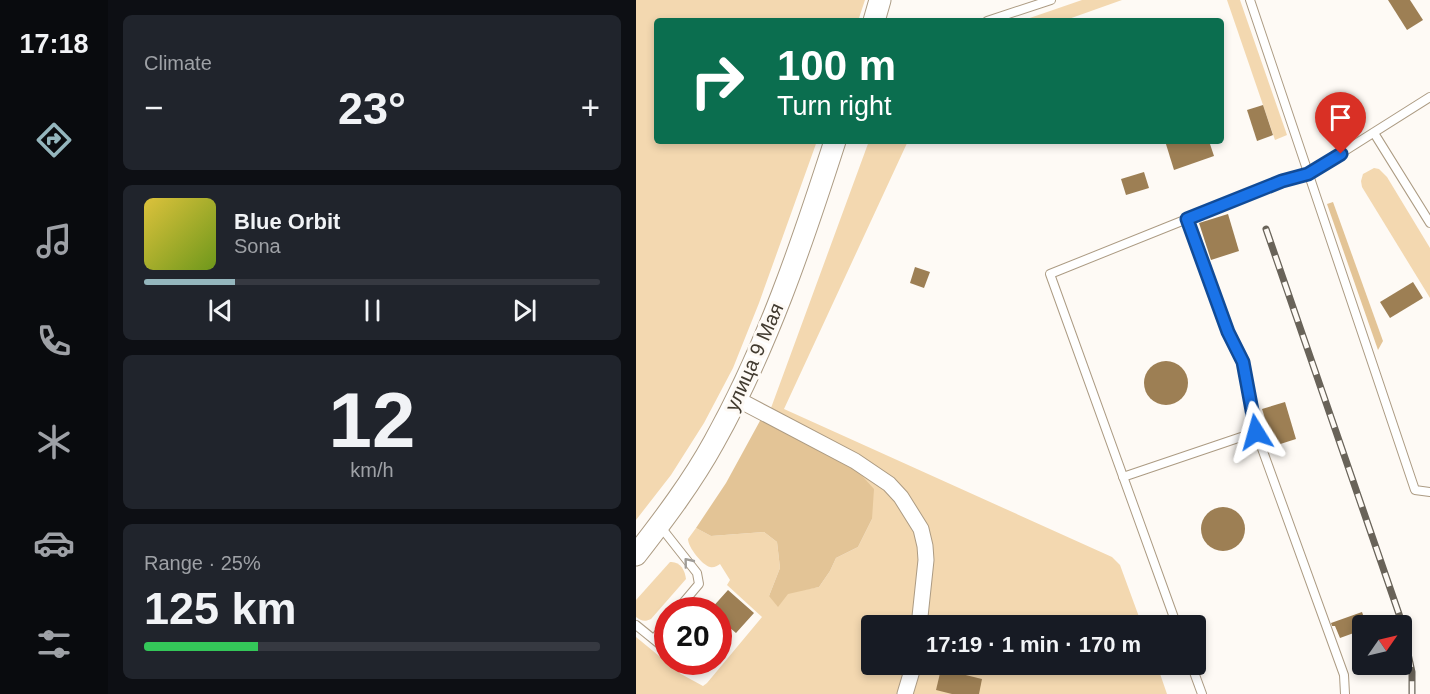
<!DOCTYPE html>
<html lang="en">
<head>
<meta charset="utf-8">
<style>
  :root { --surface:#171b24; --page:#20242c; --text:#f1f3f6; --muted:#9ea1a6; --line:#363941; --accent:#94b6bd }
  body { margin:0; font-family:Arial,sans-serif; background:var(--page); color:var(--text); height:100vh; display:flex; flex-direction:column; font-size:22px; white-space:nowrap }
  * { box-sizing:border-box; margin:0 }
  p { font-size:20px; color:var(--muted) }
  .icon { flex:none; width:33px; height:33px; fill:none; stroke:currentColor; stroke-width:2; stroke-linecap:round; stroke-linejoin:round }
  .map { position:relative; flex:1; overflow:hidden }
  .details { display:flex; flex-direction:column; gap:15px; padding:15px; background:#0d0f14; width:528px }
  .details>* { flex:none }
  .hud { position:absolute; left:18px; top:18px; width:570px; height:126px; border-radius:6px; box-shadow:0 3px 9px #0003; background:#0b6e4f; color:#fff; overflow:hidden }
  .needle { width:39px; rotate:56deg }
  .tools { position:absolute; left:716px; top:615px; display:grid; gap:12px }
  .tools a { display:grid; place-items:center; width:60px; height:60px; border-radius:6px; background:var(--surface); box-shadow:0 3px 9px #0003; font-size:30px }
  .speed { position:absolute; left:18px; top:597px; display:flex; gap:12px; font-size:30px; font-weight:700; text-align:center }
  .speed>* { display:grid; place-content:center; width:78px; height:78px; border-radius:50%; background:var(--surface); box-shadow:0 3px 9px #0003; line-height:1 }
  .speed .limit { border:9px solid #d22; background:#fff; color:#111 }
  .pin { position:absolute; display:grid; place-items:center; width:51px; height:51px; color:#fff; margin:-62px -26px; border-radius:50% 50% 50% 0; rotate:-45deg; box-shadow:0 0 6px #0007 }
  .pin .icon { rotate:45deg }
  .me { position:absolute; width:66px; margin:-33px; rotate:352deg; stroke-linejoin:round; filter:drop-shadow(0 0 4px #0008) }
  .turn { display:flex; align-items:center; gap:21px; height:126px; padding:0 24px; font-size:27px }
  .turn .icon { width:78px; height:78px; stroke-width:2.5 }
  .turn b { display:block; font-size:42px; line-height:51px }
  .big { font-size:45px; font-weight:800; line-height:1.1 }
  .details .widget { flex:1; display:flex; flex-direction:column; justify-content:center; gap:9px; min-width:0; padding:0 21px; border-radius:9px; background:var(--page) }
  .details .dial { align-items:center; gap:0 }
  .dial b { font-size:78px; line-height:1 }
  .song { display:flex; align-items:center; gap:18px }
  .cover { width:72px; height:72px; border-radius:9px; background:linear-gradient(135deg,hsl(50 70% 55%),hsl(80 70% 35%)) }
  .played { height:6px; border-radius:3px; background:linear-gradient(90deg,var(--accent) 20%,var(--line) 20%) }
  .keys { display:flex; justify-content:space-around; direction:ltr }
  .heat { display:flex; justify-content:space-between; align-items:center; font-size:33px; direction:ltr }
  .charge { height:9px; border-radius:4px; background:linear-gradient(90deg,#34c759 25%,var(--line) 0) }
  .trip { position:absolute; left:225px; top:615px; width:345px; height:60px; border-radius:6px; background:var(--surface); box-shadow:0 3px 9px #0003; font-weight:800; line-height:60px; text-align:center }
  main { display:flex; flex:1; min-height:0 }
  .tabs { display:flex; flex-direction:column; width:108px; justify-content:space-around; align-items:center; background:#090b0e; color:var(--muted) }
  .tabs .icon { width:42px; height:42px }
  .tabs .on { color:var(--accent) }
  .tabs b { font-size:27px; color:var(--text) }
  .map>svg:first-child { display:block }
  .green { fill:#f3d8b0 }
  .forest { fill:#e3c496 }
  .building { fill:#9d7f54 }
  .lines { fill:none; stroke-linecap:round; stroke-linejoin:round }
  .service-casing { stroke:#ac9b83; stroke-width:10 }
  .minor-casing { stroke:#ac9b83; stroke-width:17 }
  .secondary-casing { stroke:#ac9b83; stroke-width:23 }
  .service { stroke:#fff; stroke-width:8 }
  .minor { stroke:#fff; stroke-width:15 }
  .secondary { stroke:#fff; stroke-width:21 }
  .rail-casing { stroke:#696359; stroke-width:7 }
  .rail { stroke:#fefaf5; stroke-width:4.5; stroke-dasharray:14; stroke-linecap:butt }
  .oneway { stroke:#a09d98 }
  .route-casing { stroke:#114b97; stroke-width:15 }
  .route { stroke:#1a73e8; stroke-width:10 }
  .labels { text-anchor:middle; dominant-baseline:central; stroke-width:6; stroke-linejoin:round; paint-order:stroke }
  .street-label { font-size:20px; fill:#423b30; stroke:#fefaf5 }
</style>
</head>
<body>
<main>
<nav class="tabs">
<b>17:18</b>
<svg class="icon on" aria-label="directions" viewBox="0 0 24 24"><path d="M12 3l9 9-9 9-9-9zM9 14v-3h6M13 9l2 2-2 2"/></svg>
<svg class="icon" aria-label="music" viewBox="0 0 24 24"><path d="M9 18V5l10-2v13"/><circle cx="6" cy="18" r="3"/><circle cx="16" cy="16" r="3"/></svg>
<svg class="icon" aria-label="phone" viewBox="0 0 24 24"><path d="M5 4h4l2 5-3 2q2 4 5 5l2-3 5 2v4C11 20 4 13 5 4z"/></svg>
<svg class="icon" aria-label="climate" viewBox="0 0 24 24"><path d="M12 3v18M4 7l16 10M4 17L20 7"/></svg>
<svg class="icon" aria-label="car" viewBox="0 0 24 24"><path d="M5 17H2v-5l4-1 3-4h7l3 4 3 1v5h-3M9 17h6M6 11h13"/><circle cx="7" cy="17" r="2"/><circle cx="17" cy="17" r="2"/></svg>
<svg class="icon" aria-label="filters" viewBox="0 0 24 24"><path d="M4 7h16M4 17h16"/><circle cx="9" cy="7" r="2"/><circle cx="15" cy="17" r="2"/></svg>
</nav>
<section class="details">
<div class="widget"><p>Climate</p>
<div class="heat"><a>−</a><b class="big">23°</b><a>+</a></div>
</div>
<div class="widget">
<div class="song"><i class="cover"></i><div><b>Blue Orbit</b><p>Sona</p></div></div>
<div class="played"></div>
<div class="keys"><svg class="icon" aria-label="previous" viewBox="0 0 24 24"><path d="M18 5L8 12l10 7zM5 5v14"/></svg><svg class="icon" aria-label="pause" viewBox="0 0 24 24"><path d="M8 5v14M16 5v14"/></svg><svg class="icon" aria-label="next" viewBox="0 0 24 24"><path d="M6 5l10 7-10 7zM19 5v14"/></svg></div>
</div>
<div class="widget dial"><b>12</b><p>km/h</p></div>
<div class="widget"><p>Range · 25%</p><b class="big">125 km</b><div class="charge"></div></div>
</section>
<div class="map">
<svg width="794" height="694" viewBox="0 0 794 694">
  <rect width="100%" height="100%" fill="#fefaf5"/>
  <g class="green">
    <polygon points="0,0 229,0 222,21 21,21 21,141 181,141 123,303 97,368 68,423 35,475 0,520"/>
    <polygon points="446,0 486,0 427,21 385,21"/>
    <polygon points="591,0 604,0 651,135 639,140"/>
    <polygon points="233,141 272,141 148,409 476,557 484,565 506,625 289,625 294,561 267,494 137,413 135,408"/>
    <polygon points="738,168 743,169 751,177 794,248 794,298 726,187 725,181 727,174"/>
    <path d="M 218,467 L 250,488 L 276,521 L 284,546 L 278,625 L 236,626 L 236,664 L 273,665 L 266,694 L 0,694 L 0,637 L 45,674 L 67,686 L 71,683 L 126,617 L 91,585 L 94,580 L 84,564 C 81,566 78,568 74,567 C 66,565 52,547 52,539 L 60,528 L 75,536 L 128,532 L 141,542 L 144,568 L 133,596 L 183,587 L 194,571 L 200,558 L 222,547 L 236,519 Z"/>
    <path d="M 34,562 C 44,561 49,570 50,579 L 15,619 C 9,622 5,621 0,617 L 0,600 Z"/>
    <polygon points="283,664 521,665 531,694 273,694"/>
  </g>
  <g class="forest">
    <polygon points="697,202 747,341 742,350 691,204"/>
    <polygon points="125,419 218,467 238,489 236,519 222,547 200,558 194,571 183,587 152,594 142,607 133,596 144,568 141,542 128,532 75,536 60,528 90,483"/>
  </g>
  <g class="building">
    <polygon points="752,0 774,0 787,20 771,30"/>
    <polygon points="627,105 637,135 621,141 611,110"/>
    <polygon points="529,141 573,141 578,156 538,170"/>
    <polygon points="508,172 513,188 490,195 485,179"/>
    <polygon points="592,214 603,251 575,260 563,223"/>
    <polygon points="279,267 294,272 288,288 274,283"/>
    <polygon points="777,282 787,298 754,318 744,302"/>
    <circle cx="530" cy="383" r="22"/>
    <polygon points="649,402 660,439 638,446 626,409"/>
    <circle cx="587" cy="529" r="22"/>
    <polygon points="92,590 118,613 100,633 93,627 82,639 82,610 74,610"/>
    <polygon points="726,612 731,626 726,626 726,630 704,638 699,626 696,626 695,623"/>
    <polygon points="305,669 346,679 343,694 316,694 300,690"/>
  </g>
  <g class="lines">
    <g class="service-casing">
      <g id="service">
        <polyline points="614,0 779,490 794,492"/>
        <polyline points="351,21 415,0"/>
        <polyline points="738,133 794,223"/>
        <polyline points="551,219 646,181 672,174 794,97"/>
        <polyline points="487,477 620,432"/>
        <polyline points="24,526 61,573 63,584 41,610"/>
        <polyline points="50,600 62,610"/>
        <polyline points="0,625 32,651"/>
        <polyline points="541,626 414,274 551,219 592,332 607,362 620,432 708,675 709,694"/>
        <polyline points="18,639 32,622"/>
        <polyline points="555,664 566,694"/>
      </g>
    </g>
    <g class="minor-casing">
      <g id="minor">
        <polyline points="101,399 219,461 253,484 265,497 285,529 289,546 290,560 283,626"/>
        <polyline points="269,694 278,664"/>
      </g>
    </g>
    <g class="secondary-casing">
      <g id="secondary">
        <polyline points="238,21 244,0"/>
        <path d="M 0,555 C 28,519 56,482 78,442 C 131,347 166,244 199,141"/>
      </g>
    </g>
    <use href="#service" class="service"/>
    <use href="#minor" class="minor"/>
    <use href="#secondary" class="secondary"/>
    <g class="rail-casing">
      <polyline id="rail" points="630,229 764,617 776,672 776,694"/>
    </g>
    <use href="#rail" class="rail"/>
  </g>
  <defs><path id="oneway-chevron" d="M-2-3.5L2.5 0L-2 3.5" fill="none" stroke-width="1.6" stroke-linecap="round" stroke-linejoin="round" transform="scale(1.5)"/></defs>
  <use class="oneway" href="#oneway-chevron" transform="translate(52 562) rotate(-129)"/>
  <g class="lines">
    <g class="route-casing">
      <polyline id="route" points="620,432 607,362 592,332 551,219 646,181 672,174 705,154"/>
    </g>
    <use href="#route" class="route"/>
  </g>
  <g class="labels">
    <g class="street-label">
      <text transform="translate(118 357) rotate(-66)">улица 9 Мая</text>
    </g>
  </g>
</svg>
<div class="tools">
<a><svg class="needle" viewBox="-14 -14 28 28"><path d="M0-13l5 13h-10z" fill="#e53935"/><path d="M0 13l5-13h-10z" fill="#9ea1a6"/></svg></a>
</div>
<div class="speed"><div class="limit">20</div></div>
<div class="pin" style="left:705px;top:154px;background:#d93025"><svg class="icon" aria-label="arrive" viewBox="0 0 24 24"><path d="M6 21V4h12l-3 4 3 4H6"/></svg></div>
<svg class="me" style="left:620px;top:432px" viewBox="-20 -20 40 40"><path d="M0-17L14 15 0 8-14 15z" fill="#1a73e8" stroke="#fff" stroke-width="4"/></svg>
<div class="trip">17:19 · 1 min · 170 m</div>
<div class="hud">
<div class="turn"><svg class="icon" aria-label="right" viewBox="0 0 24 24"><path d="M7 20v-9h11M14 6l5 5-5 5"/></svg><div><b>100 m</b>Turn right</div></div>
</div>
</div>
</main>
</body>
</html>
